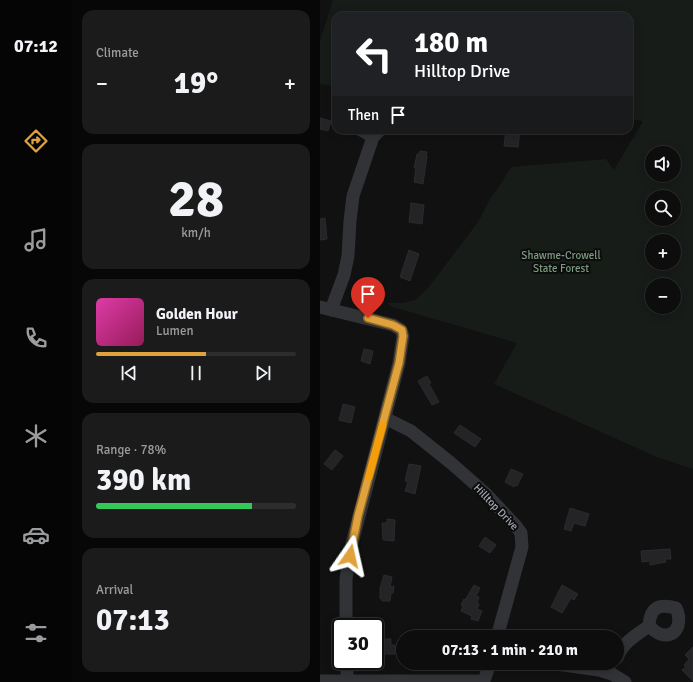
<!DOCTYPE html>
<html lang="en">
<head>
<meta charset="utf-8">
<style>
  :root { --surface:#0d0d0e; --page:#1b1b1c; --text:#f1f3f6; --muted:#9a9c9e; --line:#2d2d2e; --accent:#e0a23c }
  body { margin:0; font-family:Signika,sans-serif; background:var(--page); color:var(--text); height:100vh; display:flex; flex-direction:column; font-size:15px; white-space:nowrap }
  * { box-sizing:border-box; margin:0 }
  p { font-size:13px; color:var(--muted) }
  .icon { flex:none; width:22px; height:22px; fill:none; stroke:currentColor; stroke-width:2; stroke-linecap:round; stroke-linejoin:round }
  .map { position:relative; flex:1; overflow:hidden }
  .panel { display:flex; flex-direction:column; gap:10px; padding:10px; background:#070708; width:248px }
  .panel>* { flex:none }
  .banner { position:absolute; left:12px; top:12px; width:301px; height:122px; border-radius:12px; box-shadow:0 2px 10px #0003,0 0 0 1px var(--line); background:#202124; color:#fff; overflow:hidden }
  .controls { position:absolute; left:325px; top:146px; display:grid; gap:8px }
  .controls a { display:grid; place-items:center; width:36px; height:36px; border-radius:50%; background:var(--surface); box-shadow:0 2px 10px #0003,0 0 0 1px var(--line); font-size:20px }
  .speed { position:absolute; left:12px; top:618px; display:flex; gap:8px; font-size:20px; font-weight:700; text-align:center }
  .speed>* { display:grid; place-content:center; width:52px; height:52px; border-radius:50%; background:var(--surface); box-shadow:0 2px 10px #0003,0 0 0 1px var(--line); line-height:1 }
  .speed .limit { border:2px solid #111; border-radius:6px; background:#fff; color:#111 }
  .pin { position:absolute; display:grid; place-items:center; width:34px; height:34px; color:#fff; margin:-41px -17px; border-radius:50% 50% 50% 0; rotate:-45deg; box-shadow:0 0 4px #0007 }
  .pin .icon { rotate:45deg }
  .me { position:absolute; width:44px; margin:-22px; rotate:11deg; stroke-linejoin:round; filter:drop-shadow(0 0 3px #0008) }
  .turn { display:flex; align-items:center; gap:14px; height:84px; padding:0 16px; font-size:18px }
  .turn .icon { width:52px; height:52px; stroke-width:2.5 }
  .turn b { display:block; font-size:28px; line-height:34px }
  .then { display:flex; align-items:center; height:38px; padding:0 16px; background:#0003; gap:8px; font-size:15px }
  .big { font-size:30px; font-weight:800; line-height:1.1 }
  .panel .tile { flex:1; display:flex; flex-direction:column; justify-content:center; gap:6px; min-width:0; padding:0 14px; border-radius:12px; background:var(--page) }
  .panel .dial { align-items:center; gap:0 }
  .dial b { font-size:52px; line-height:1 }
  .song { display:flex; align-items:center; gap:12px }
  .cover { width:48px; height:48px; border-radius:6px; background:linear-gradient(135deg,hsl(320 70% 55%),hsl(330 70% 35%)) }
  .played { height:4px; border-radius:2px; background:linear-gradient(90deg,var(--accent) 55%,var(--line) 55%) }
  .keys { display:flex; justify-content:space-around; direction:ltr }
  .heat { display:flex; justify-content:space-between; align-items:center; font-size:22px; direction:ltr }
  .charge { height:6px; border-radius:3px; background:linear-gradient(90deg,#34c759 78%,var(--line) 0) }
  .trip { position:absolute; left:76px; top:630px; width:228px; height:40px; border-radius:20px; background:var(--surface); box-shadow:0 2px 10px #0003,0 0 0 1px var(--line); font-weight:800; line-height:40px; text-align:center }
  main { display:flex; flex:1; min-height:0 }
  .tabs { display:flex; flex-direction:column; width:72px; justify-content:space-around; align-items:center; background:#050506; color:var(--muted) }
  .tabs .icon { width:28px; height:28px }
  .tabs .current { color:var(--accent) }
  .tabs b { font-size:18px; color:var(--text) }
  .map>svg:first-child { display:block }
  .green { fill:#181c18; fill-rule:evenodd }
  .building { fill:#242426; stroke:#2b2b2e }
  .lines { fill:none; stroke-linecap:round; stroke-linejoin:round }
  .minor { stroke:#323337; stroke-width:13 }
  .route-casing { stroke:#926927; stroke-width:10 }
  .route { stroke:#e0a23c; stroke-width:7 }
  .slow { stroke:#f59e0b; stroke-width:7 }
  .labels { text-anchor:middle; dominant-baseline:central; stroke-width:4; stroke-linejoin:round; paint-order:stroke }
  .park-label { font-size:11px; fill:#7c9b7d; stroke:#0c0c0d }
  .street-label { font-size:11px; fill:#a4a8b2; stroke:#0c0c0d }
</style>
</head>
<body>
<main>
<nav class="tabs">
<b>07:12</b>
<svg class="icon current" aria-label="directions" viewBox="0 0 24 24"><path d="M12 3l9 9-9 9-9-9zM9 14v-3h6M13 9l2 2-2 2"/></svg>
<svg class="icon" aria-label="music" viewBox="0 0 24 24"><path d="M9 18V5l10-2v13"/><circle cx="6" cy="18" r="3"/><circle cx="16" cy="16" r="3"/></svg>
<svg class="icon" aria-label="phone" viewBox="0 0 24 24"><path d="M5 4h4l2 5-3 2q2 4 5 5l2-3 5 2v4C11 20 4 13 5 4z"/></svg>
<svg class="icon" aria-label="climate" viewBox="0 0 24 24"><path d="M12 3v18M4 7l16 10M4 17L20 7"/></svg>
<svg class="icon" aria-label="car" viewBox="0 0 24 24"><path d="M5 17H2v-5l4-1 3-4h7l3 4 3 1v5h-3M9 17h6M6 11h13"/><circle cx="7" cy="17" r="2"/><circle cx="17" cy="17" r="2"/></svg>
<svg class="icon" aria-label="filters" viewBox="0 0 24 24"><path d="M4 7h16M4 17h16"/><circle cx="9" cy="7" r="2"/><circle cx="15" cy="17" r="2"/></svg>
</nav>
<section class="panel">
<div class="tile"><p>Climate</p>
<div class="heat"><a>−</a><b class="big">19°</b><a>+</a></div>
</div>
<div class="tile dial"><b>28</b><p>km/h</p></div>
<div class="tile">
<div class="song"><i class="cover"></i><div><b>Golden Hour</b><p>Lumen</p></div></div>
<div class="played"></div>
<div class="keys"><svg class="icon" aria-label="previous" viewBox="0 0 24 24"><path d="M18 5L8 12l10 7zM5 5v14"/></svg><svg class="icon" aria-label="pause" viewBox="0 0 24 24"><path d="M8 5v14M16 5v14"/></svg><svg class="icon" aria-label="next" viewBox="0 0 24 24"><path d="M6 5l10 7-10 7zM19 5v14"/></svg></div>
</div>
<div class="tile"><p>Range · 78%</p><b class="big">390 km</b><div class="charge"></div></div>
<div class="tile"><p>Arrival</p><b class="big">07:13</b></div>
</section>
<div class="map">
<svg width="373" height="682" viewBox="0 0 373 682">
  <rect width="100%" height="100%" fill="#111112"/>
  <path class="green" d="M 13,0 L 373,0 L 373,469 L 337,457 L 174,384 L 197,343 L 73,307 L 67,303 L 83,303 L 95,300 L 108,288 L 158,222 L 172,196 L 182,182 L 191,167 L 286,159 L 294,170 L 323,121 L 309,119 L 309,16 L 16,16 L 16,86 L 0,84 L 0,41 ZM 332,153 L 354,153 L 354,175 L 332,175 ZM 332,197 L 354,197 L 354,219 L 332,219 ZM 332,241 L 354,241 L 354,263 L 332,263 ZM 332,285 L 354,285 L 354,307 L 332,307 Z"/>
  <g class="building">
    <polygon points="0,118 11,121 8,131 0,129"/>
    <polygon points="186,130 200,130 198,147 184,146"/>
    <polygon points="100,151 107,152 106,155 107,156 103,184 94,182 96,168 94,168 97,154 99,154"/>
    <polygon points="91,203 104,205 102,224 89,222"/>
    <polygon points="5,218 7,239 0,240 0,219"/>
    <polygon points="89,250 99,254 90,281 80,277"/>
    <polygon points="44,349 53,351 50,364 41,361"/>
    <polygon points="107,376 111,383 109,384 119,402 112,405 98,381"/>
    <polygon points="23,404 35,407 31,423 19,420"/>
    <polygon points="140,425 161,439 155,447 134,433"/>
    <polygon points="15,450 23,456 12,470 4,464"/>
    <polygon points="89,464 101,466 95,494 85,491 88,482 85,481"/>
    <polygon points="191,469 203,474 197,486 195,485 194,487 185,482"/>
    <polygon points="250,508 269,514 265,526 254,523 251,531 244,529"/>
    <polygon points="67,519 75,520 74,541 63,540 62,523 67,523"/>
    <polygon points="165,537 176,545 170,553 159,546"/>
    <polygon points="350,549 351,559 345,559 346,562 330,565 330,561 322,562 321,551"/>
    <polygon points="64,575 72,577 70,587 74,586 73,593 71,593 70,601 62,601 62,599 60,599 60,588"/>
    <polygon points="154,585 160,588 156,596 159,597 157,603 159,604 157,609 162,611 158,621 151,619 152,616 141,611 143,606 141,605 144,599 145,600"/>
    <polygon points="242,585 258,594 254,600 251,598 242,613 231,607"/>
    <polygon points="60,639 71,639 71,645 75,645 75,654 60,654"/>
    <polygon points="373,647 373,681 362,670 366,667 364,665 369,659 365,655"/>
  </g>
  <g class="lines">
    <g class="minor">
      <polyline points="41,130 53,137"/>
      <polyline points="0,307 73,325 81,330 83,336 79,363 31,547 26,579 26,627"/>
      <polyline points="11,310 24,275 28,256 30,221 33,196 53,137 60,130"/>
      <polyline points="65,418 91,431 131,463 165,493 196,526 201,533 202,547 177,637"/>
      <path d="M 297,658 C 302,643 316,635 329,626 C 330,608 338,603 356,608 C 361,618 360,635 345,635 C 339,635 333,630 329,626"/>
      <polyline points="27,661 27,680"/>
      <polyline points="229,663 279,670 292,674 305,682"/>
      <polyline points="0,681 164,681 170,663"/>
    </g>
  </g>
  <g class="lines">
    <g class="route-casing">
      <polyline id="route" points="30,556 38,516 79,363 83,336 82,330 73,325 48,318"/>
    </g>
    <use href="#route" class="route"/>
    <polyline class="slow" points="49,477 63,425"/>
  </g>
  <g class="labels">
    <g class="park-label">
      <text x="241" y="255">Shawme-Crowell<tspan x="241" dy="13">State Forest</tspan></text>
    </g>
    <g class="street-label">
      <text transform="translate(176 507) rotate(46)">Hilltop Drive</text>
    </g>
  </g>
</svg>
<div class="controls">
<a><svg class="icon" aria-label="sound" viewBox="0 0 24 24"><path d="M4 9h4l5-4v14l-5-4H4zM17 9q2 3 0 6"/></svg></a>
<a><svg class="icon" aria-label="search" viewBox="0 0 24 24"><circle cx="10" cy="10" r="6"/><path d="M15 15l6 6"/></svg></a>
<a>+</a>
<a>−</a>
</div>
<div class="speed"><div class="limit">30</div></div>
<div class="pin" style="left:48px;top:318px;background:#d93025"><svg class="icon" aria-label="arrive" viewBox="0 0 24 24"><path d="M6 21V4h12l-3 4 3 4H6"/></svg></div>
<svg class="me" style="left:30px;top:556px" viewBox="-20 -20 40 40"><path d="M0-17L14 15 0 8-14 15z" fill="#e0a23c" stroke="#fff" stroke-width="4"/></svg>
<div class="trip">07:13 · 1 min · 210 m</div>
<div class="banner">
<div class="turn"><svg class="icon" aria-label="left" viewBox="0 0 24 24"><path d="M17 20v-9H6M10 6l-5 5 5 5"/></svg><div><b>180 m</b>Hilltop Drive</div></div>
<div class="then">Then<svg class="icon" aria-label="arrive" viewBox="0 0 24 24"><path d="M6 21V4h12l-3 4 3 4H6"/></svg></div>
</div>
</div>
</main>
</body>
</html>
